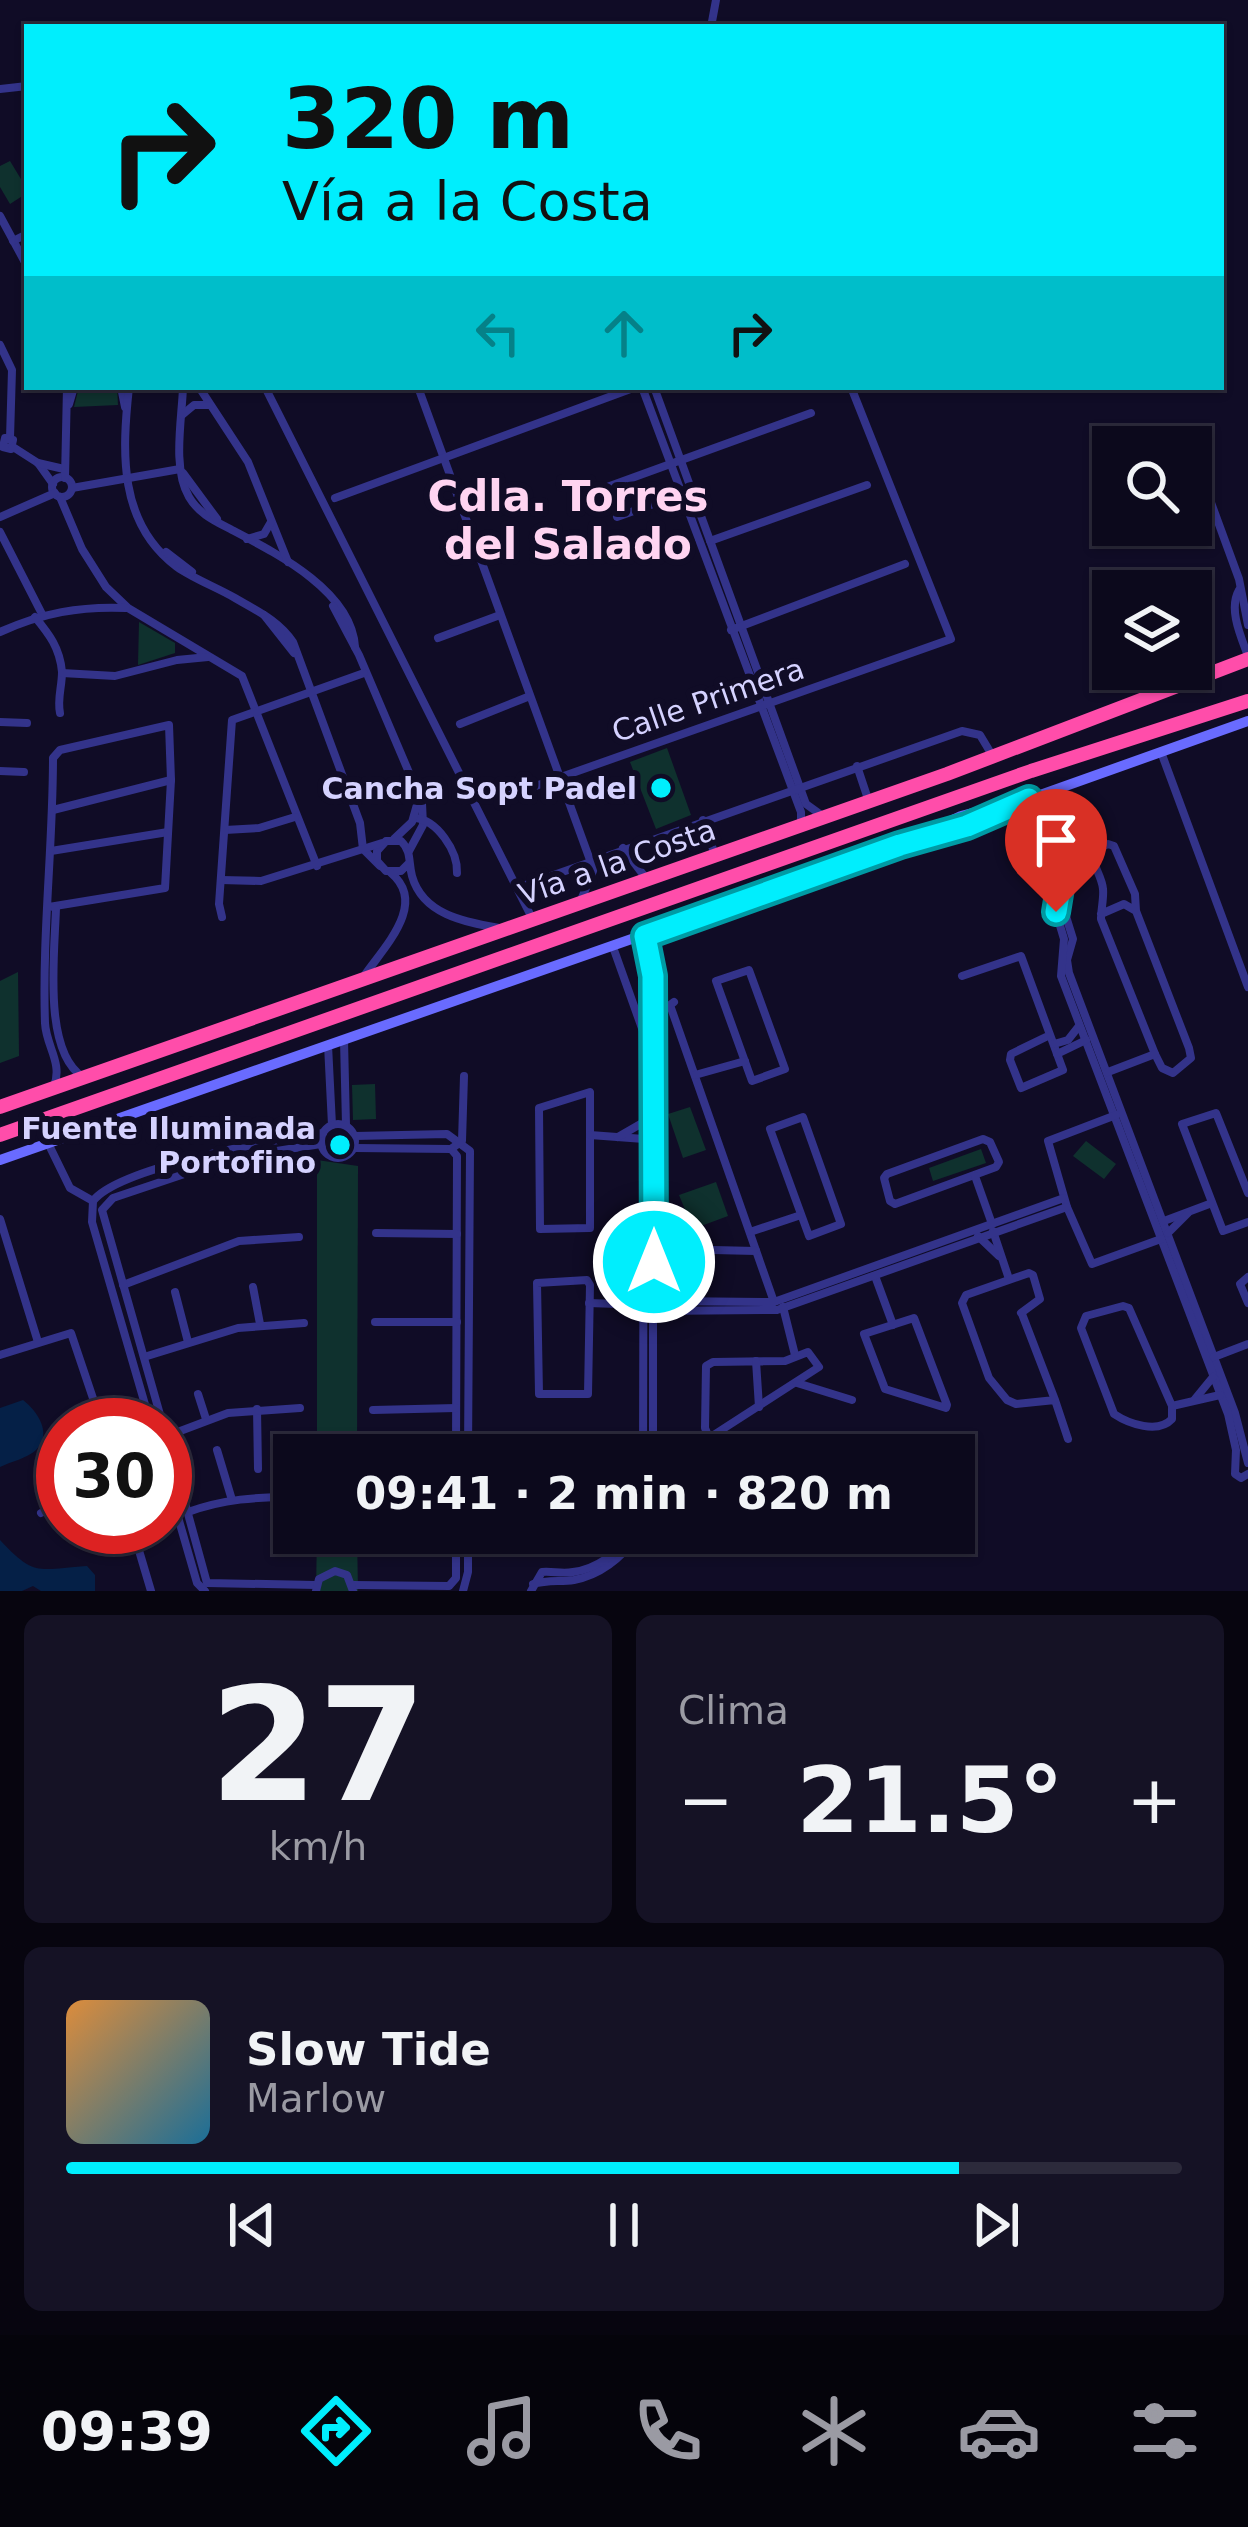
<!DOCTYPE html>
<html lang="es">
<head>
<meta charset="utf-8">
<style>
  :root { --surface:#0c091c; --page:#151225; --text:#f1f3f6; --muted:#9a9aa3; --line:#2c2a3b; --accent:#00eefd }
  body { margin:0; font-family:"DejaVu Sans",sans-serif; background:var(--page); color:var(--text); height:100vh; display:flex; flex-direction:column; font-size:45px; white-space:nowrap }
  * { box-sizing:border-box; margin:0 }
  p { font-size:39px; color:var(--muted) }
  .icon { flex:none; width:66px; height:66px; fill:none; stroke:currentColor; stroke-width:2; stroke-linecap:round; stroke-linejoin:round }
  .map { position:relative; height:1591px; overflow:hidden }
  .panel { display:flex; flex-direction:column; gap:24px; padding:24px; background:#07050f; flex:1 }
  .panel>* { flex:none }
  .hud { position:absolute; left:24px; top:24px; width:1200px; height:366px; border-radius:0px; box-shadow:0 3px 9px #0004,0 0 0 3px var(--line); background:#00eefd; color:#111; overflow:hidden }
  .fabs { position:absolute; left:1092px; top:426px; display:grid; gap:24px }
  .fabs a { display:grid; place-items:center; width:120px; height:120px; border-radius:0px; background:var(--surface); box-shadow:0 3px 9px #0004,0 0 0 3px var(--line); font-size:60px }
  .speed { position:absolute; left:36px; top:1398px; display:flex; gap:24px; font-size:60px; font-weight:700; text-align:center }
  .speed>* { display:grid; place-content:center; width:156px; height:156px; border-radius:50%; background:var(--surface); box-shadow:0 3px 9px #0004,0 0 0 3px var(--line); line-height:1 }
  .speed .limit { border:18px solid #d22; background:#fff; color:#111 }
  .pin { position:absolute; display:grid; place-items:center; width:102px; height:102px; color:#fff; margin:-123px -51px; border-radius:50% 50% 50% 0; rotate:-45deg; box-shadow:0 0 12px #0007 }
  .pin .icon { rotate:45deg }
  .me { position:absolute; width:132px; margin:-66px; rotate:0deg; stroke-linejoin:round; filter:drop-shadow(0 0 9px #0008) }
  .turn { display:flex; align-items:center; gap:42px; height:252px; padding:0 60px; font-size:54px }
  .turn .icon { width:156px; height:156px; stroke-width:2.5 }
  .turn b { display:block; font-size:84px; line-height:102px }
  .lanes { display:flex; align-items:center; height:114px; padding:0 60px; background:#0003; justify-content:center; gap:60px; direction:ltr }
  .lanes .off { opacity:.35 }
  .big { font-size:90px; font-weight:700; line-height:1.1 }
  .panel .widget { flex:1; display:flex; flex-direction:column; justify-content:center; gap:18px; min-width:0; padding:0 42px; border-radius:18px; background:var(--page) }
  .panel .dial { align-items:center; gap:0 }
  .dial b { font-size:156px; line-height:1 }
  .song { display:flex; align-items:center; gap:36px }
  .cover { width:144px; height:144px; border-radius:18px; background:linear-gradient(135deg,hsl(30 70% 55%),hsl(200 70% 35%)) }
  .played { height:12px; border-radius:6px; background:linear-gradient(90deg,var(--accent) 80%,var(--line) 80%) }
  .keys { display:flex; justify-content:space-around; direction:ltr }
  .heat { display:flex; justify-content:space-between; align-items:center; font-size:66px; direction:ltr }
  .panel .tiles { flex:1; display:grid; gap:24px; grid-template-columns:1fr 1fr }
  .widget:last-child { grid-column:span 2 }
  .trip { position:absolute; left:273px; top:1434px; width:702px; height:120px; border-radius:0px; background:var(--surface); box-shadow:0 3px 9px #0004,0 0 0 3px var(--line); font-weight:700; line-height:120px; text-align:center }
  .dock { display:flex; height:192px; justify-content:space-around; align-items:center; background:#05040b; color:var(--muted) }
  .dock .icon { width:84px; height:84px }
  .dock .current { color:var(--accent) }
  .dock b { font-size:54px; color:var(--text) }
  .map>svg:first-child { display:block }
  .green { fill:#0f312e }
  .water { fill:#052047 }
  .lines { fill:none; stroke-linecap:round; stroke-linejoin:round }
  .street { stroke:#33338a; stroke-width:8 }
  .secondary { stroke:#696bff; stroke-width:10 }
  .highway { stroke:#ff4daa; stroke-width:14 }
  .route-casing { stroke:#009ba4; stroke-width:30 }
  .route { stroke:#00eefd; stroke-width:21 }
  .poi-dot { fill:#00eefd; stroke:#100c26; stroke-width:4.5 }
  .labels { text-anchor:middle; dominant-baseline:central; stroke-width:12; stroke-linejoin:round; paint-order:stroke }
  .street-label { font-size:30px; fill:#d5d2ff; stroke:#100c26 }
  .poi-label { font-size:30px; font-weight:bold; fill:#d5d2ff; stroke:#100c26; text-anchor:end }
  .district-label { font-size:42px; font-weight:bold; fill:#ffd4f1; stroke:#100c26 }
</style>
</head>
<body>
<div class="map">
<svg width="1248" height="1591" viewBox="0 0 1248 1591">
  <rect width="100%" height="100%" fill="#100c26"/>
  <g class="green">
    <polygon points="10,161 27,189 27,193 10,204 0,187 0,166"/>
    <polygon points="79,387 117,387 118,405 74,407"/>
    <polygon points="139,622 175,643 175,653 138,665"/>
    <polygon points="667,748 691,815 656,829 630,762"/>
    <polygon points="18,972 19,1056 0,1063 0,981"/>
    <polygon points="375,1084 376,1119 353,1120 352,1085"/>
    <polygon points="690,1107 706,1150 683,1158 668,1114"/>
    <polygon points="1086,1141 1116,1164 1104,1179 1073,1156"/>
    <polygon points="981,1149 986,1163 933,1181 929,1168"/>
    <polygon points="317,1160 358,1166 357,1455 317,1455"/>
    <polygon points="716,1182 728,1216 693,1229 679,1195"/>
    <polygon points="317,1533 357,1533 358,1591 316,1591"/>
  </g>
  <g class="water">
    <path d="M 23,1400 C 37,1411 53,1433 36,1450 C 28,1458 10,1462 0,1467 L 0,1408 Z"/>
    <path d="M 0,1540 C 35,1578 39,1569 87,1566 L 95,1575 L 95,1591 L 41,1591 L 33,1586 L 22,1591 L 0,1591 Z"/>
  </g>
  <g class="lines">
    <g class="street">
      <polyline points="711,27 716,0"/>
      <polyline points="0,89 27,86"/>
      <polyline points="0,216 27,266"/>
      <polyline points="13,241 27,234"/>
      <polyline points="0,345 12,370 10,438"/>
      <polyline points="121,387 125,407"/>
      <path d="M 129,387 C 122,452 118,523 177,567 C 194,579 216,587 235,598 C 257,611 278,620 293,642 L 360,823 L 363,849 L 380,866"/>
      <path d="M 183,387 C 182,419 172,468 189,497 C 199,514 215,521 232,530 C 276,553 352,591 355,647"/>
      <polyline points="199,387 248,462 288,562"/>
      <polyline points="265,387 532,918"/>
      <polyline points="418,387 590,860"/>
      <polyline points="642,387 801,812 801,825"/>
      <polyline points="654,387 806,804 824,817"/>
      <polyline points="69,404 74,387"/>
      <polyline points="182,415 194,405 209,405"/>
      <polygon points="5,438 13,440 11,449 3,447"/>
      <polyline points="13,447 38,463 53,484"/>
      <polyline points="1191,448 1239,579 1248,625"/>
      <polyline points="38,463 64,469"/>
      <polyline points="183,473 217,519"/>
      <circle cx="62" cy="487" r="10"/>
      <polyline points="65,478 67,387"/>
      <polyline points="72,488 180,469"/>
      <polyline points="585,495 811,413"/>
      <polyline points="60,497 82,549 106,587 128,608 242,676 317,866"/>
      <polyline points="335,498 636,387"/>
      <polyline points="0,517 55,493"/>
      <polyline points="617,517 681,494"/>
      <polyline points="0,532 42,614"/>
      <polyline points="247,539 264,534 271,522"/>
      <polyline points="710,541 867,485"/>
      <polyline points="166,552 192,572"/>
      <path d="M 1239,590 C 1228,609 1241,637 1248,656"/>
      <polyline points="333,606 359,655 422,803 423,825 409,851"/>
      <polyline points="264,615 294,653"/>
      <path d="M 35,617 C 49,634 60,648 62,672 C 62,687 57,699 60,713"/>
      <polyline points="731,630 905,564"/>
      <path d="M 0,632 C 42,613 80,606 126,608"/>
      <polyline points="438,638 500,615"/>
      <polyline points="62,673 115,676 177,660 208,657"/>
      <polyline points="0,722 27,723"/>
      <polyline points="460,724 530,696"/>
      <polyline points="1161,752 1248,987"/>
      <polyline points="857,766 869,802"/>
      <polyline points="0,771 24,772"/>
      <polyline points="1042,795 1046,823 1069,888 1064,910 1073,939 1067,960 1069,973 1235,1413 1248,1463"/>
      <polyline points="1029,799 1061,888 1056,912 1064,939 1061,976 1228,1414 1236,1450 1235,1474 1241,1478 1248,1474"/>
      <polyline points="496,800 951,639 851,387"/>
      <polyline points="53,810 171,780"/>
      <path d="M 415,818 C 437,820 458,851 457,873"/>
      <polyline points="703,820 715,855"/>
      <polyline points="225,830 259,828 295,817"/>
      <polyline points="394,839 412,822 418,801"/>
      <polyline points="623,848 645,877"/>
      <polyline points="51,851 168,832"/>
      <path d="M 409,863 L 401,871 L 386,871 L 377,861 L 377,851 L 386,841 L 401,841 C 412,852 408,861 412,876 C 423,915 465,922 499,928"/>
      <polyline points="221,880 261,881 382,843"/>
      <polyline points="517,888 962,731 980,735 992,755"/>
      <polyline points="581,900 598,859"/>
      <path d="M 49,907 L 165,888 L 171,780 L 169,725 L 60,750 L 53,758 C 53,846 42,935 45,1023 C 46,1046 63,1063 54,1086"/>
      <path d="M 56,907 C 55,951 42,1051 83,1077"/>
      <path d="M 1101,914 L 1124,904 L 1136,911 L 1189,1048 L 1191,1058 L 1173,1073 L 1162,1068 L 1155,1054 L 1101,919 C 1101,909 1104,898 1103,889 C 1102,876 1092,865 1092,852 L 1108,844 L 1114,846 L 1135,894 L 1136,911"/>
      <polyline points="222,917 219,904 232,720 364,673"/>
      <polyline points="645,936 653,976 653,1455"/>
      <polyline points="613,947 644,1034 643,1455"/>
      <polygon points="749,970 785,1069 752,1081 716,981"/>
      <path d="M 364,976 C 384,947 428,904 391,873"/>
      <polyline points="962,976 1021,956 1063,1070 1021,1088 1010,1060 1011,1054 1050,1035"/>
      <polyline points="674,1002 670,1005 774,1302"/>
      <polyline points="344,1040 346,1125"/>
      <polyline points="1054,1044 1068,1040 1079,1026"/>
      <polyline points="328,1045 332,1125"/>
      <polyline points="1057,1054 1086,1040"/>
      <polyline points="1108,1072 1155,1054"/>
      <polyline points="695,1075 745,1061"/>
      <polygon points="590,1092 590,1228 540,1229 539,1108"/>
      <polyline points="1116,1115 1048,1141 1067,1207 1092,1264 1161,1239"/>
      <polygon points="803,1117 841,1224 809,1236 770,1129"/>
      <circle cx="338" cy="1141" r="17"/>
      <polyline points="590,1135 644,1139"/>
      <polyline points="355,1136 447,1134 470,1151 468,1455"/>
      <polyline points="618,1137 644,1122"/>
      <polygon points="983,1139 990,1142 999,1162 996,1167 895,1204 890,1201 884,1178 887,1174"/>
      <polyline points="48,1143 70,1188 93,1201"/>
      <polyline points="355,1148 451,1149 462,1141 464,1076"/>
      <polyline points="451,1149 457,1156 456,1455"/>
      <polyline points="975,1176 992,1224"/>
      <polyline points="1248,1193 1216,1113 1182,1124 1223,1231 1248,1222"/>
      <polyline points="0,1219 38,1342"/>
      <polyline points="1164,1221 1212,1203"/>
      <polyline points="993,1231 1009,1279"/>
      <polyline points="750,1232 801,1215"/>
      <polyline points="376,1233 457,1234"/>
      <polyline points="1168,1233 1188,1213"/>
      <polyline points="978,1236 999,1256"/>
      <polyline points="670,1249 756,1251"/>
      <polyline points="875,1276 893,1325"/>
      <polyline points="1248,1277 1240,1284 1248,1303"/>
      <polygon points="587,1280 590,1285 588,1394 539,1394 537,1283"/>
      <polyline points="123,1285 239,1241 299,1237"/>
      <polyline points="253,1287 260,1324"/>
      <polyline points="175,1292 188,1342"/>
      <polyline points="589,1303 617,1304 653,1311 777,1310 1067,1207"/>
      <polyline points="619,1303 641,1296 666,1301 774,1302 1064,1198"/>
      <path d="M 1123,1306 L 1129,1308 L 1172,1406 L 1172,1419 C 1158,1434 1129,1424 1114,1414 L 1081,1328 L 1086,1316 Z"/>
      <polyline points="783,1307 795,1355"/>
      <polygon points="914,1318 947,1405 946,1408 885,1389 864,1334"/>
      <polyline points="375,1322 457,1322"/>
      <polygon points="808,1352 819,1367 709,1438 705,1428 706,1366 713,1362 785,1361"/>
      <polyline points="0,1355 71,1333 102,1425"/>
      <polyline points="144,1357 238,1328 304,1323"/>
      <polyline points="1214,1357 1248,1344"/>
      <polyline points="756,1361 759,1407"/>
      <polyline points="797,1383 852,1400"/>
      <polyline points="198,1394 206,1419"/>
      <polyline points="1195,1399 1213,1377"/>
      <polyline points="1055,1400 1016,1404 1007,1400 989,1378 962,1303 966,1295 1029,1273 1033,1275 1040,1299 1021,1313 1022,1314 1055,1400 1068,1439"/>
      <polyline points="1172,1406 1220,1395"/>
      <polyline points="257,1409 258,1469"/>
      <polyline points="373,1410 456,1408"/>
      <path d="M 151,1425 L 92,1222 L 93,1201 C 119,1167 277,1139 323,1133"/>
      <polyline points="163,1425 102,1210 113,1198 232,1158 321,1144"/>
      <polyline points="165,1430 207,1583 316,1585"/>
      <polyline points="167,1436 228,1413 300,1408"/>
      <polyline points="217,1450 232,1500"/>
      <polyline points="537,1455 541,1448 585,1448 589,1455"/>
      <polyline points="165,1472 197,1583 205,1591"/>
      <path d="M 188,1512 C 224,1499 256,1497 294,1497"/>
      <polyline points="41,1513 63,1502"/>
      <polyline points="132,1527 151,1591"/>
      <polyline points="537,1533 537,1538 575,1545 585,1542 587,1533"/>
      <path d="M 533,1584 C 548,1580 560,1582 574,1580 C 602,1575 624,1555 640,1533"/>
      <polyline points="353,1585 449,1586 456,1578 456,1533"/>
      <polyline points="316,1591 319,1579 335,1571 347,1575 353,1591"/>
      <polyline points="463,1591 468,1572 468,1533"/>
      <path d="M 531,1591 L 542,1572 C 552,1571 562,1574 573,1572 C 597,1569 619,1552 633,1533"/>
    </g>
    <g class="secondary">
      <polyline points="924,833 961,816 1014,802"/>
      <polyline points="0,1160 900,845 967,826 1029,799 1248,721"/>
    </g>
    <g class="highway">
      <polyline points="0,1107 947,774 1248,659"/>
      <polyline points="0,1135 1031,771 1248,701"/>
    </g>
  </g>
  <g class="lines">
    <g class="route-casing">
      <polyline id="route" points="654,1262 653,976 645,936 900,845 967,826 1029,799 1060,888 1056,912"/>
    </g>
    <use href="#route" class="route"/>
  </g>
  <g class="poi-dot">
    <circle cx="661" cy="788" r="12"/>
    <circle cx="340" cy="1145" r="12"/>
  </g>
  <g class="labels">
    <g class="street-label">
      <text transform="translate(708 700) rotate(-19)">Calle Primera</text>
      <text transform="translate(617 862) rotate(-19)">Vía a la Costa</text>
    </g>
    <g class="poi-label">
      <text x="637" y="788">Cancha Sopt Padel</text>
      <text x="316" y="1128">Fuente Iluminada<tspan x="316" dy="34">Portofino</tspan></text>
    </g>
    <g class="district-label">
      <text x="568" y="496">Cdla. Torres<tspan x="568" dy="48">del Salado</tspan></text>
    </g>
  </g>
</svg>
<div class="fabs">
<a><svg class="icon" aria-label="search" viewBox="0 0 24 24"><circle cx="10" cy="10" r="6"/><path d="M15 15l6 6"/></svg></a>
<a><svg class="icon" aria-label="layers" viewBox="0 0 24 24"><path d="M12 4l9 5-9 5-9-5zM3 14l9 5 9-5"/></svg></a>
</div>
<div class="speed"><div class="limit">30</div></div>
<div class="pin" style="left:1056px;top:912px;background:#d93025"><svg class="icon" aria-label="arrive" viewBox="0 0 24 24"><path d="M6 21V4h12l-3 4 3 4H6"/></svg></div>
<svg class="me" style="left:654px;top:1262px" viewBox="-20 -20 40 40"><circle r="17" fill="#00eefd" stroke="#fff" stroke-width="3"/><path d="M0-11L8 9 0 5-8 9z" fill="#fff"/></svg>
<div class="trip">09:41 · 2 min · 820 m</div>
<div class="hud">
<div class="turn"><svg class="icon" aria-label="right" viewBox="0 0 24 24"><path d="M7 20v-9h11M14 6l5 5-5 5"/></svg><div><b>320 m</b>Vía a la Costa</div></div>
<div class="lanes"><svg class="icon off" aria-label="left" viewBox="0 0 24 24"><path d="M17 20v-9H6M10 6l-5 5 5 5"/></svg><svg class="icon off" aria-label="ahead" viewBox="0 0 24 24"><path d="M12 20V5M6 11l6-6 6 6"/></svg><svg class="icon" aria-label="right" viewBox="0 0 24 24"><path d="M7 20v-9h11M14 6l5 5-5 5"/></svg></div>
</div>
</div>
<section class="panel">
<div class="tiles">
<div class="widget dial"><b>27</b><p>km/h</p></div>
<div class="widget"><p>Clima</p>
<div class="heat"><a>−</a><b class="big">21.5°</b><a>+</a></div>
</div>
<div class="widget">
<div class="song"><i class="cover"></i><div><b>Slow Tide</b><p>Marlow</p></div></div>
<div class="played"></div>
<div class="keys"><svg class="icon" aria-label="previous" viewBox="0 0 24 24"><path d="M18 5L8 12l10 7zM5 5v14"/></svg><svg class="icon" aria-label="pause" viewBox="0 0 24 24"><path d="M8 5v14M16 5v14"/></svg><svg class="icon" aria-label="next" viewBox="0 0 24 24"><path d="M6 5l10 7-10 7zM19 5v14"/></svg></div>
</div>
</div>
</section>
<nav class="dock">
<b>09:39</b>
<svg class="icon current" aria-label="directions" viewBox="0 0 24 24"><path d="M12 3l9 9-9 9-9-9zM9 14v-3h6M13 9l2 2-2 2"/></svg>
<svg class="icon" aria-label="music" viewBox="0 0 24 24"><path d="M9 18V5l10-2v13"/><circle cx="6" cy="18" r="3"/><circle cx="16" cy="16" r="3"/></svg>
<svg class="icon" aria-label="phone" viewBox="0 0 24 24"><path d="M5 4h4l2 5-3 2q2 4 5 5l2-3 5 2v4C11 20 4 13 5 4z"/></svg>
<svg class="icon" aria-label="climate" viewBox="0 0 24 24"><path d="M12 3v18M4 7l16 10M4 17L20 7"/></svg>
<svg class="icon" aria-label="car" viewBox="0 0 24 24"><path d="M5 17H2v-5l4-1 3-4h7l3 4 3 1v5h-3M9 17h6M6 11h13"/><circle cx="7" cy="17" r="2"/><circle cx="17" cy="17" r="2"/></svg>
<svg class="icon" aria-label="filters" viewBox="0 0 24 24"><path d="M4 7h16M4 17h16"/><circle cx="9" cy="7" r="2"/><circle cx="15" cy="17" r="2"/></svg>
</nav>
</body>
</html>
